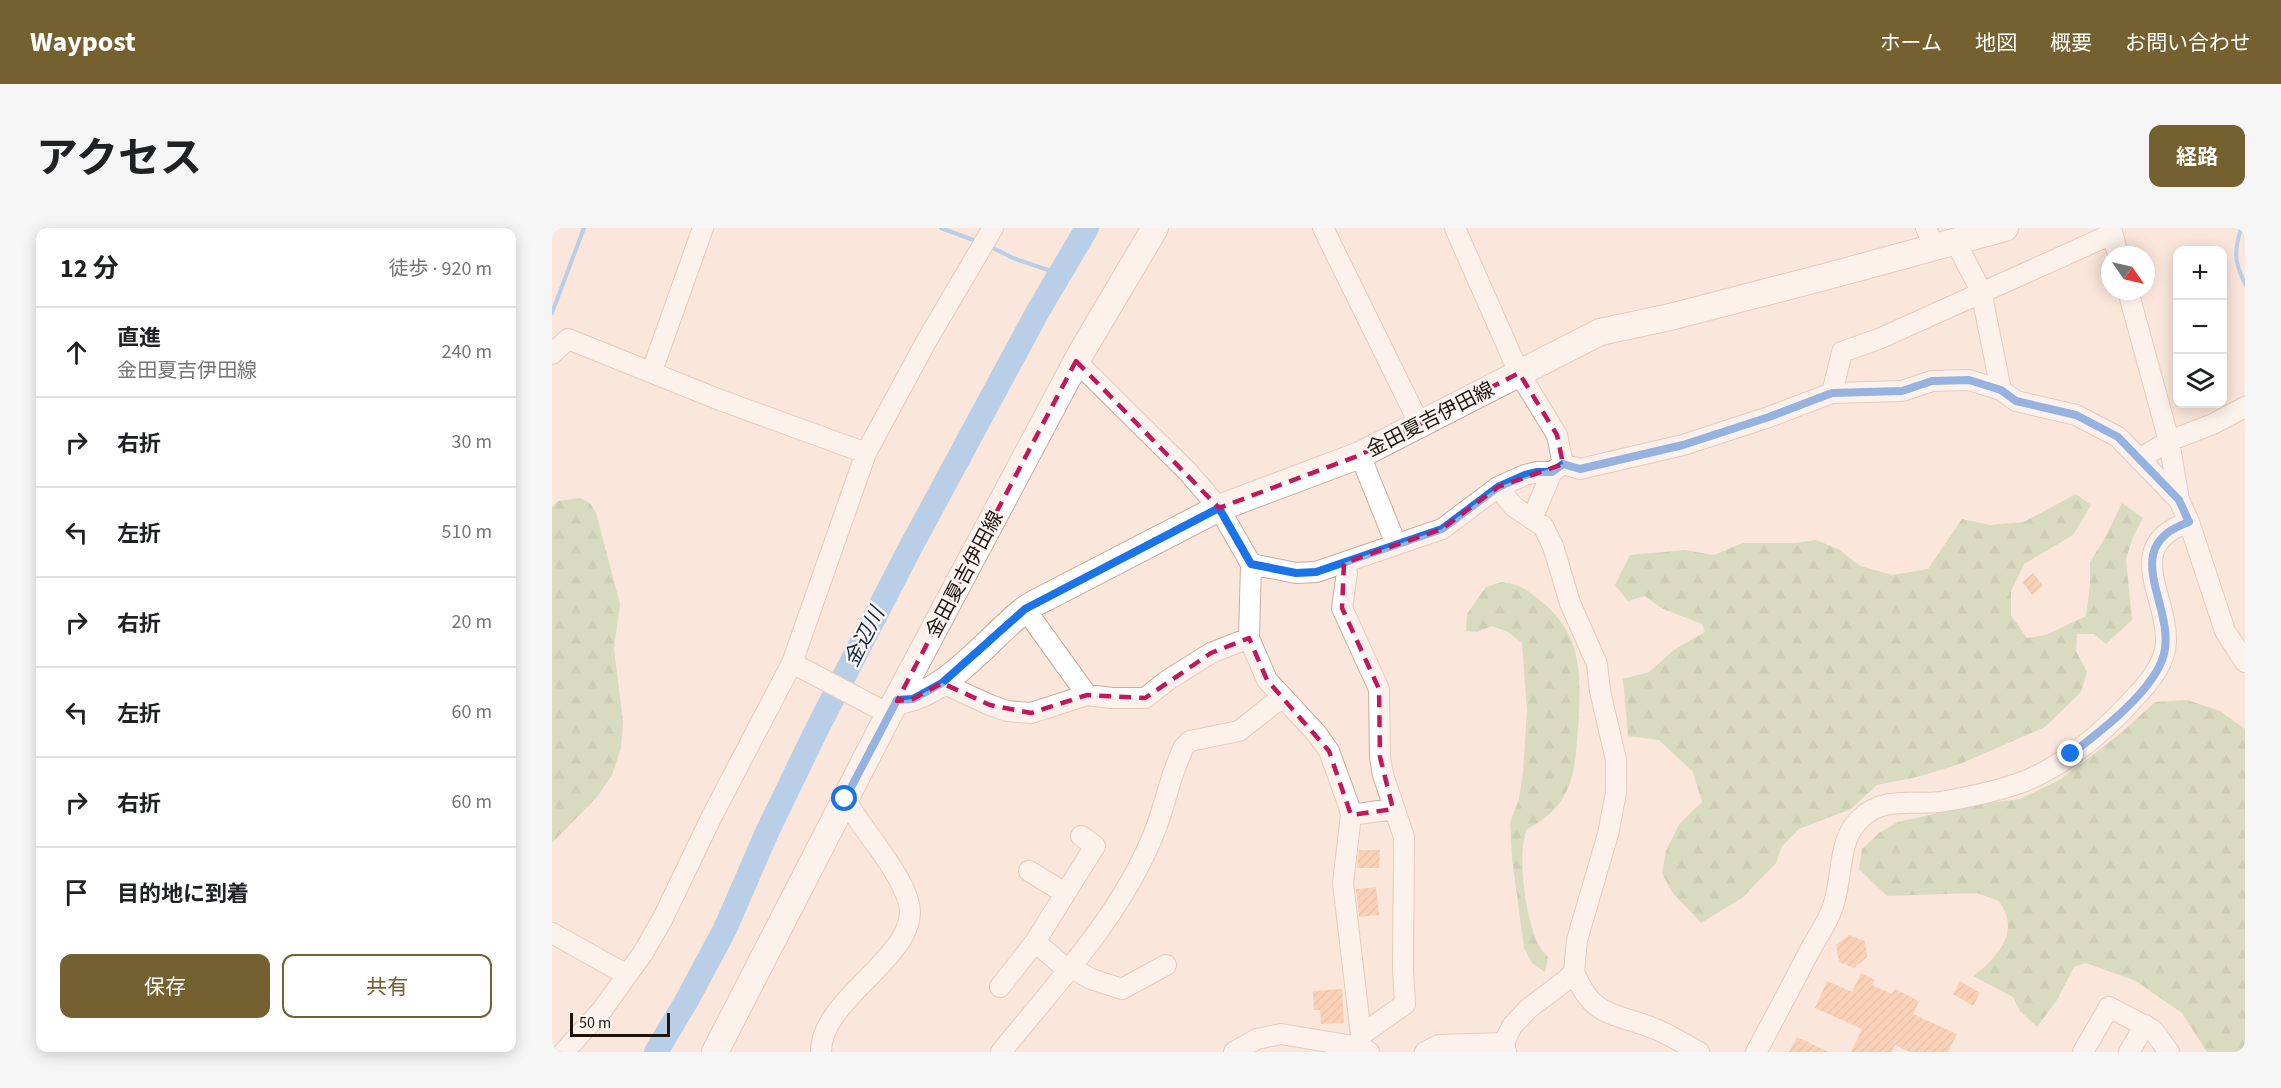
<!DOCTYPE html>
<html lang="ja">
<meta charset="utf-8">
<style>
:root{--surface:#fff;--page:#f6f6f6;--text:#202124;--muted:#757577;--line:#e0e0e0;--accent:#756130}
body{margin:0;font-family:"Source Sans 3","Noto Sans JP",sans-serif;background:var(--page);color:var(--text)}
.controls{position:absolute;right:18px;top:18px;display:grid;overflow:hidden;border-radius:12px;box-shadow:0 3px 15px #0003}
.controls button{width:54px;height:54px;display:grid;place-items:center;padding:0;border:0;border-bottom:2px solid var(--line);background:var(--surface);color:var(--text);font:30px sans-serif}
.compass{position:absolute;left:1549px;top:18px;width:54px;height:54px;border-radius:50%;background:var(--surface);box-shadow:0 3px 15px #0003;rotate:124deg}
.scale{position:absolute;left:18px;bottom:15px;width:100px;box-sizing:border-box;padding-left:6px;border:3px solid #1f130d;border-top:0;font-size:16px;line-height:21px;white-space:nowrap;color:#1f130d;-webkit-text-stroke:4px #fdf6f2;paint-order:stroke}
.stop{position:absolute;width:18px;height:18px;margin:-14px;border:4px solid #1a73e8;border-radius:50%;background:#fff}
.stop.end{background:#1a73e8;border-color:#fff;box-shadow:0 2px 6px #0008}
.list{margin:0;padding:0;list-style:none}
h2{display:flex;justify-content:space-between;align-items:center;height:78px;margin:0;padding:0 24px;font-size:26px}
h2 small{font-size:20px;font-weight:400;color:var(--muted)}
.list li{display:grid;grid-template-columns:39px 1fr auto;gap:18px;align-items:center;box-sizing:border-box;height:90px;padding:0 24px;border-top:2px solid var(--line)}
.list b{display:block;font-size:22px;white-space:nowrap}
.list p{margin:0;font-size:20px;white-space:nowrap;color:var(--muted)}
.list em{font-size:20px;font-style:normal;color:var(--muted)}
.actions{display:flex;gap:12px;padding:18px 24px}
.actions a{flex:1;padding:14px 0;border:2px solid var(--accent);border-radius:12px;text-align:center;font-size:21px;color:var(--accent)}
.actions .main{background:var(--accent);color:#fff}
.icon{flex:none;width:33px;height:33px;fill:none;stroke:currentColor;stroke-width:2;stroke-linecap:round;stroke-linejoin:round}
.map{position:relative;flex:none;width:1693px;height:824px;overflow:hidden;border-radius:12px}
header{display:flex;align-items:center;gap:36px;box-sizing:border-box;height:84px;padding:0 30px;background:var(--accent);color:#fff}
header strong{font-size:28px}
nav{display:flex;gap:33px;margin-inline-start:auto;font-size:21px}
.intro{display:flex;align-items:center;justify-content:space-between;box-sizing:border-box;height:144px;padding:0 36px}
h1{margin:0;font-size:42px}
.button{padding:15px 27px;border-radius:12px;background:var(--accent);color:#fff;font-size:21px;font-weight:700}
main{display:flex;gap:36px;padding:0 36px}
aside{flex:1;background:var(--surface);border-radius:12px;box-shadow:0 3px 15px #0003}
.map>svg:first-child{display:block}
.forest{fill:url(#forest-firs)}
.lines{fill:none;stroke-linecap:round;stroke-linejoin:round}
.stream{stroke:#69b4f5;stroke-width:4}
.river{stroke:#69b4f5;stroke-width:24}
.building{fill:url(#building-hatch)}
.minor-casing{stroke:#ccab99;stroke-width:22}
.major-casing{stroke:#ccab99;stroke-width:28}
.minor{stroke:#fff;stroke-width:20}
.major{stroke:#fff;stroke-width:26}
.route{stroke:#1a73e8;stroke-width:8}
.marked{fill:none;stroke:#c2185b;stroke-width:4.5;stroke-dasharray:12 8;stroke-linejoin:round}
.labels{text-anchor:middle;stroke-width:5;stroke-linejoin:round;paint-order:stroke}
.street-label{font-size:20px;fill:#1f130d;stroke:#fdf6f2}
.water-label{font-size:21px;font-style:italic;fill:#0b2c45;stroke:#fdf6f2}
</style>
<header>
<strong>Waypost</strong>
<nav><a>ホーム</a><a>地図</a><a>概要</a><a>お問い合わせ</a></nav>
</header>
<div class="intro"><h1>アクセス</h1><a class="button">経路</a></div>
<main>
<aside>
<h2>12 分<small>徒歩 · 920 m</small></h2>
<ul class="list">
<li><svg class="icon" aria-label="ahead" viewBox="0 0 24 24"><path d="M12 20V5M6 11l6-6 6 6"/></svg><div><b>直進</b><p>金田夏吉伊田線</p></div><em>240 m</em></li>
<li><svg class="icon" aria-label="right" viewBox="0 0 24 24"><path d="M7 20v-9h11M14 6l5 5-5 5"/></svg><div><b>右折</b></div><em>30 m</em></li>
<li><svg class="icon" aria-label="left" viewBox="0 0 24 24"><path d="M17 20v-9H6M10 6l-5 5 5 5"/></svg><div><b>左折</b></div><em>510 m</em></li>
<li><svg class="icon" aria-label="right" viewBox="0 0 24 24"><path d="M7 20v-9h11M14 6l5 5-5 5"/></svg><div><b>右折</b></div><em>20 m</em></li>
<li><svg class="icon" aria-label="left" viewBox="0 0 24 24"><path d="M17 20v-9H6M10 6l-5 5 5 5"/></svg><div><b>左折</b></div><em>60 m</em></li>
<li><svg class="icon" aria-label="right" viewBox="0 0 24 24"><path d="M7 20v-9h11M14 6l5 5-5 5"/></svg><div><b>右折</b></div><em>60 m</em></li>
<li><svg class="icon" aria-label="arrive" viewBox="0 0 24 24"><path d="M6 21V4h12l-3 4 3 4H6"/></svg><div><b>目的地に到着</b></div></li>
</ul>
<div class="actions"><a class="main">保存</a><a>共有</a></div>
</aside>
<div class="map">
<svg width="1693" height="824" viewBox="0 0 1693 824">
<defs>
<pattern id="forest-firs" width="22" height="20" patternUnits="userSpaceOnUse" patternTransform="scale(1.5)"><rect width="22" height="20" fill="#adce9e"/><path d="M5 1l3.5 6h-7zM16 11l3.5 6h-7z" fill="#94b087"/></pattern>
<pattern id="building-hatch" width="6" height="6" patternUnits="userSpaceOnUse" patternTransform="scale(1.5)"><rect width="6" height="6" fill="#f7b989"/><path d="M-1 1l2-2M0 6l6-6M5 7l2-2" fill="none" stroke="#d39e75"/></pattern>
</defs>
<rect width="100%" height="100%" fill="#fbe6db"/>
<path class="forest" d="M1524,266L1539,277L1521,307L1472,336L1459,363V387L1475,410L1494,407L1534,388L1538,358V334L1553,310L1570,275L1591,290L1581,309L1574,331L1580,392L1554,416L1542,406H1525L1524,423L1535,444L1529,464L1493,499L1408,536L1365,549L1325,557L1299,581L1247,601L1230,618L1224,635L1190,670L1149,695L1120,664L1110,645L1114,623L1128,595L1150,574L1141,544L1107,512L1076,508L1071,451L1097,444L1123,421L1153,404L1150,396L1109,380L1093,368L1076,373L1063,357L1078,327L1133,322L1162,327L1191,315H1244L1264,312L1286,321L1308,338L1340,347L1376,341L1410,291L1438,297L1472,294Z
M28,270L38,275L44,285L68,376L62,420L71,494L69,520L60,547L45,569L0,615V279L6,273Z
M950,354C967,356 976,362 990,374C1032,408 1029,451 1026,501C1024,523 1024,547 1012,568C1003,584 990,593 975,601C964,627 974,693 987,718C989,722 993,726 996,729L993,744L980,735L972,720L960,630L958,595L967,571L971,544L975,483L970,415L956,404L940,398L925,404L914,403L915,386L934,359Z
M1635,472L1668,483L1693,501V824H1655L1630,785L1584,753L1534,735L1522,739L1505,772L1485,799L1468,783L1461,769L1421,748C1438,736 1461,713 1455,690C1454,684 1450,678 1447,673L1425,665L1335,668L1307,641L1310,621L1327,605L1346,594L1422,577L1468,571L1509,551L1569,505L1603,474Z"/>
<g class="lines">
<path class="stream" d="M389,0L427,14
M1689,0C1682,24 1682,33 1693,56
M437,18L461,30L508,46
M0,85L32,0"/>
<path class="river" d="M104,824L135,772L173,701L216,602L265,501L356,324L486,83L535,0"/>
</g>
<path class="building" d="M1481,345L1491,358L1480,367L1470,354Z
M807,622H828L827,640H805Z
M824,659L827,687L807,689L804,661Z
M1297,707L1313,713L1315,729L1302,740L1287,734L1284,717Z
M1309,745L1323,752L1320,757L1340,766L1343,761L1367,773L1361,786L1405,806L1396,824H1358L1343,817L1340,824H1299L1310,801L1263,780L1275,753L1300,764Z
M1408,753L1428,765L1421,778L1401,766Z
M790,761L792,795L769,796L768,782H762L761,763Z
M1245,809L1277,824H1237Z"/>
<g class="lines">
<defs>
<path id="minor" d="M771,0L868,197
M903,0L967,145L1005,207L1011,236
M1374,0L1382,18
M1559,0L1566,27
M1403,13L1429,63L1449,162
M1576,63L1617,213L1627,272L1637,294L1673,403L1693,434
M0,126L16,111L168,172L314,225
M524,133L636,244L667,280L699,336L697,410L715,452L765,506L777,523L797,578L799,587L791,655L809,807L808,819
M100,143L151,0
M1280,165L1290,124L1329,110L1560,6
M808,227L844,316
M1587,231L1617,213L1661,196L1693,179
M946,259L961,278L980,291
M792,335L795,345L790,380L827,461L828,529L831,547L852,609L851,743L853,776L809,807
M699,336L744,345L764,344L890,301L946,259L973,247L985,244H1000L1011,236L1028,241L1131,217L1217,189L1280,165L1350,163L1380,153L1417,152L1449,162L1464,173L1524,187L1566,209L1627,272
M473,381L535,467
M240,435L337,486
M390,455L438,477L455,483L479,485L535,467L560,470H593L616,452L659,425L697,410
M799,587L841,581
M477,643L513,665
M0,705L75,747
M483,714L543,618L529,608
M518,739L539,751L570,761L614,737
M1022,744C1041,790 1060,784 1101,800C1117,806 1132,816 1147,824
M448,759L483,714L516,742
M12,824L50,782L91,725L111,690L160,588L240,435L314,225L375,112L441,0
M269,824C268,769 374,724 356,672C345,638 311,603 293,571
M449,824C503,757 567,690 600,610C613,581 617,548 632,519L638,513L687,503L730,469
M682,824L705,811L729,806L808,819L817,824
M873,824L887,817L952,815
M954,824L952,815L960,798L976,781L1013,753L1022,744L1025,712L1056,606L1064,565V532L1048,463L1045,436L1018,375L1001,318L991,298L980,291L1000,244
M1204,824C1222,791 1240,757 1257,724C1267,706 1280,688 1284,667C1290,642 1288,609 1308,591C1333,566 1364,579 1394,573C1416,569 1453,561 1473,553C1517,535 1556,500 1587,465C1600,451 1613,434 1614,414C1616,368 1569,317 1637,294
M1531,824L1557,779L1601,802L1617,824
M1577,824L1593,797"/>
<path id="major" d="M345,473C393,468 435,412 471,383C478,377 487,373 495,369L667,280L808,227L1048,104L1118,89L1280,47L1453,0
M163,824L337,486L529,125L603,0"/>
</defs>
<use href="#minor" class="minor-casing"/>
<use href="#major" class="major-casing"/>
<use href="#minor" class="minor"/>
<use href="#major" class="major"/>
</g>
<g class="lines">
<path class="route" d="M293,571L345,472L361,471L390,455L473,381L667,280L699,336L744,345L764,344L890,301L946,259L973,247L985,244H1000L1011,236L1028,241L1131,217L1217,189L1280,165L1350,163L1380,153L1417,152L1449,162L1464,173L1524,187L1566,209L1627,272L1637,294C1564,319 1624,377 1612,426C1603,462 1548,504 1519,526"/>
</g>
<path d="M0 0H1693V824H0ZM524,133L667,280L808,227L967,145L1005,207L1011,236L946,259L890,301L792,335L790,380L827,461L828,529L841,581L799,587L777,523L715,452L697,410L659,425L593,470L535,467L479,485L438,477L390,455L361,471L345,473Z" fill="#fbe6db" fill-opacity=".55" fill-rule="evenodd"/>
<path class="marked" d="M524,133L667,280L808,227L967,145L1005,207L1011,236L946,259L890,301L792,335L790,380L827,461L828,529L841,581L799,587L777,523L715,452L697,410L659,425L593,470L535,467L479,485L438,477L390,455L361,471L345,473Z"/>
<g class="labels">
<g class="street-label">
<text transform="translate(878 191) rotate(-27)" y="7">金田夏吉伊田線</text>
<text transform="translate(412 346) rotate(-62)" y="7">金田夏吉伊田線</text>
</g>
<g class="water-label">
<text transform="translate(312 409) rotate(-63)" y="7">金辺川</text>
</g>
</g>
</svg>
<div class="controls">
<button>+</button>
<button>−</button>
<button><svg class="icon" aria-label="layers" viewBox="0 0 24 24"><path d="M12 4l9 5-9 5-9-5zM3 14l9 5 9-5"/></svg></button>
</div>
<svg class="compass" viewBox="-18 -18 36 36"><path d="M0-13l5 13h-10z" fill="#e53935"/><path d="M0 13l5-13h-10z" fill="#757577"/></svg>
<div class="scale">50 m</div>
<div class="stop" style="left:293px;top:571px"></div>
<div class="stop end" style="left:1519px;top:526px"></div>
</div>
</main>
